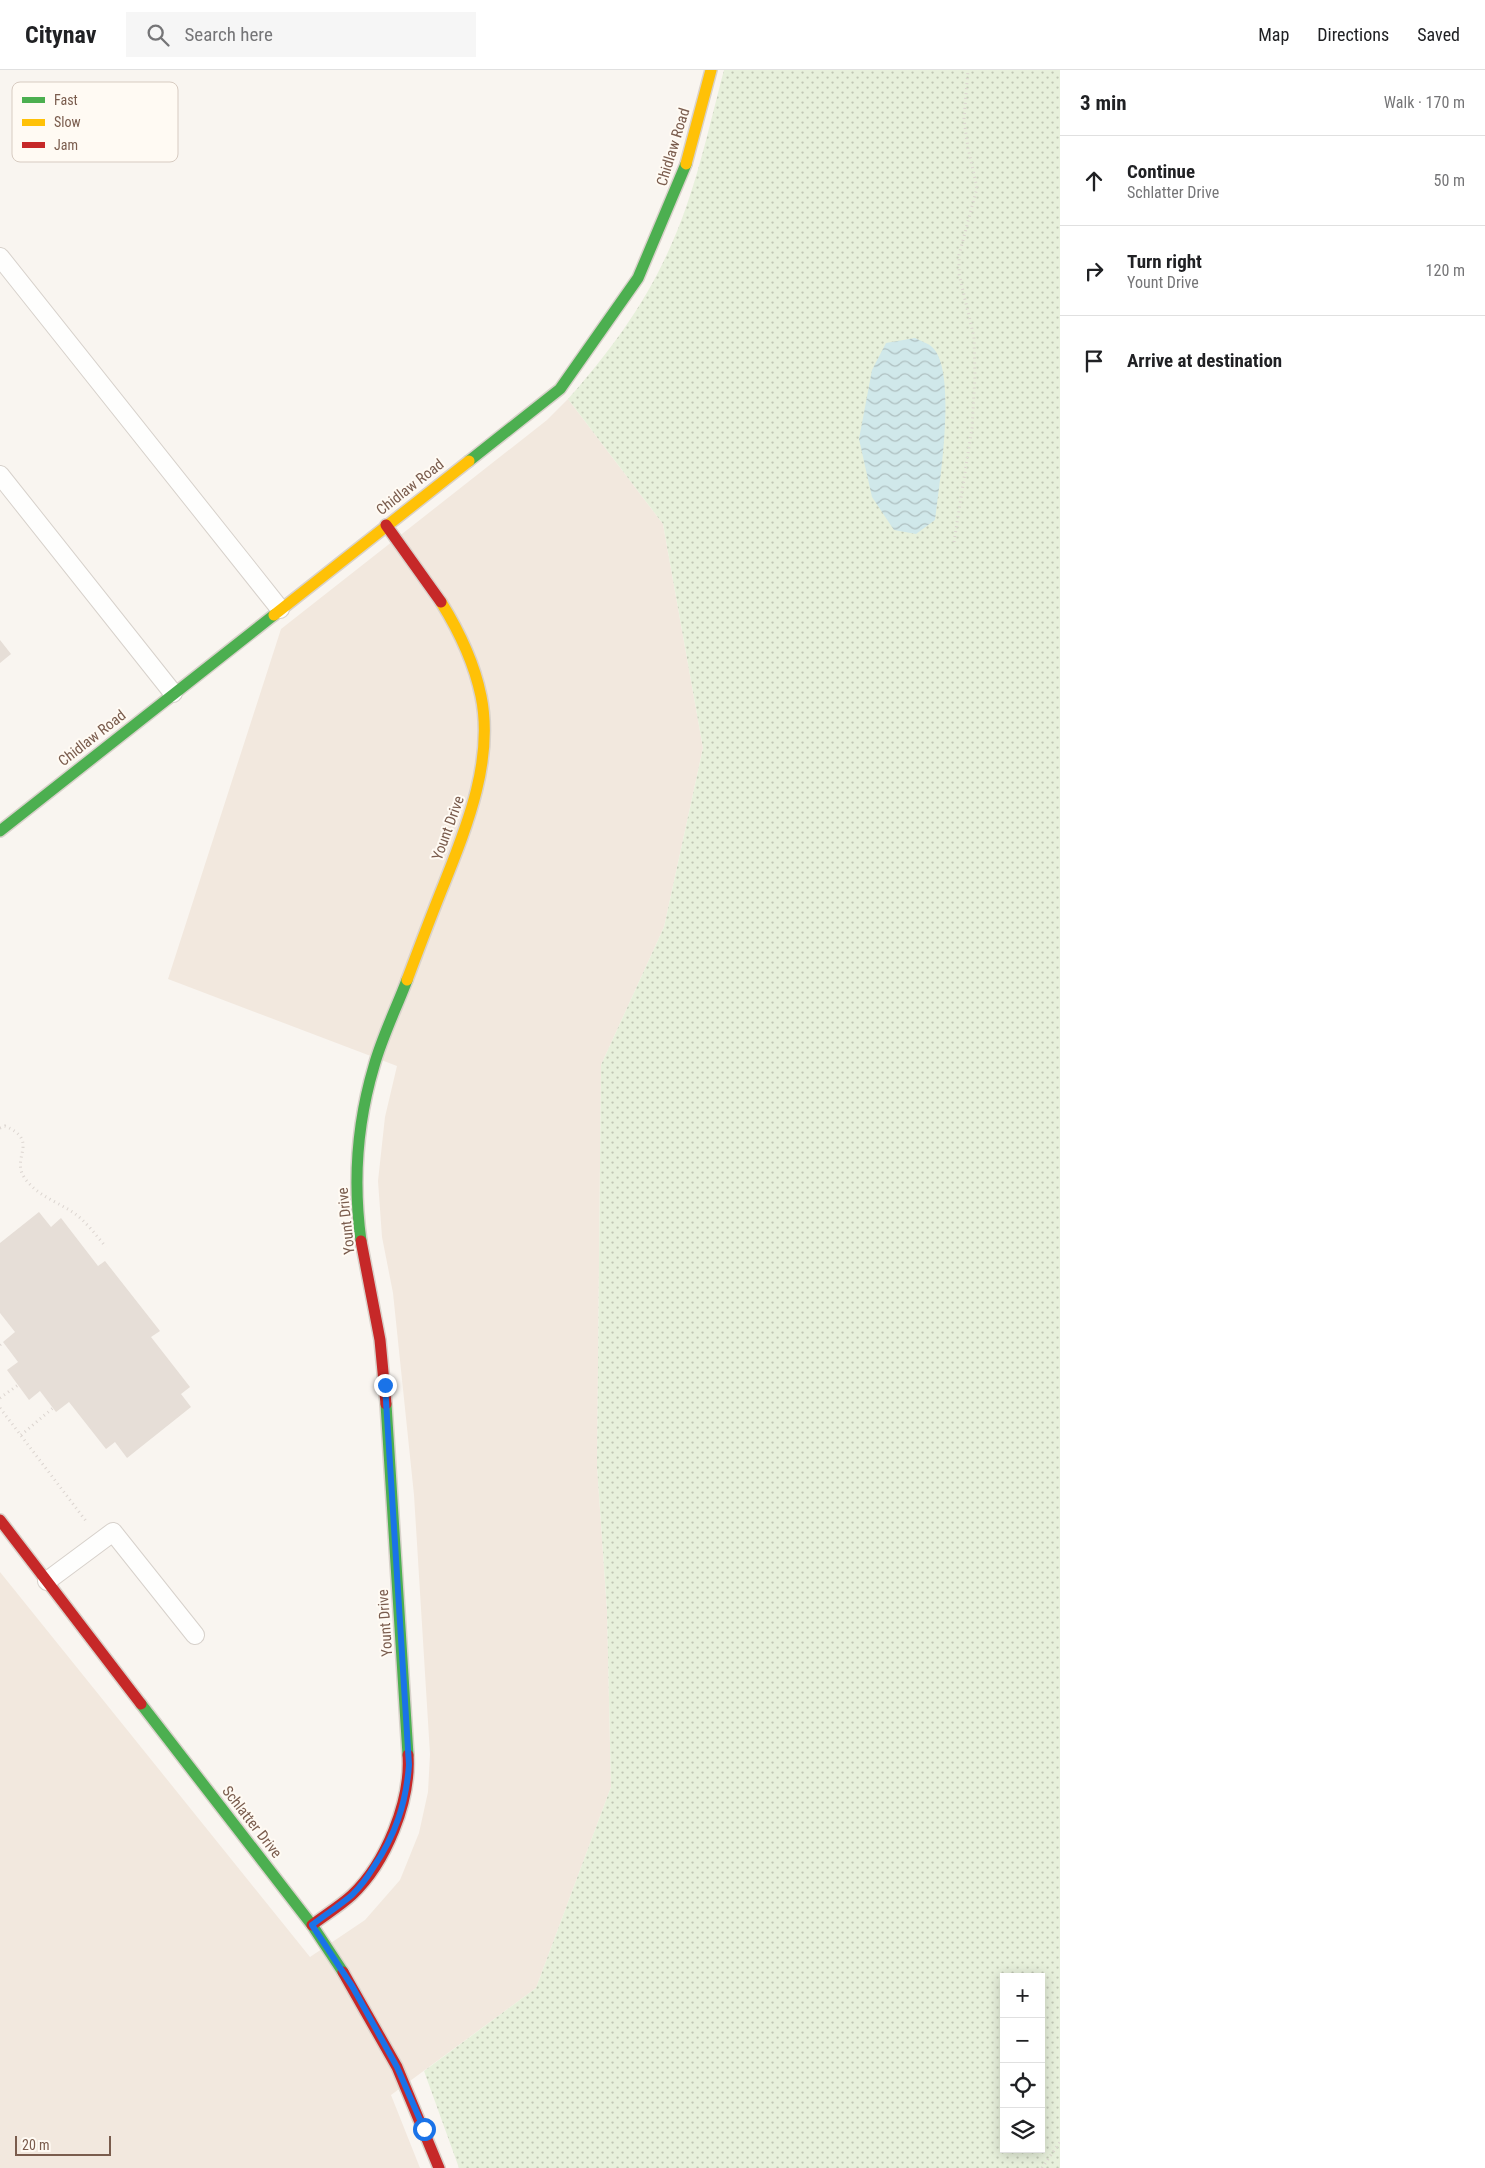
<!DOCTYPE html>
<meta charset="utf-8">
<style>
:root{--surface:#fff;--page:#f6f6f6;--text:#202124;--muted:#757577;--line:#e0e0e0}
body{margin:0;font-family:"Roboto Condensed",sans-serif;background:var(--page);color:var(--text)}
.controls{position:absolute;right:15px;bottom:15px;display:grid;overflow:hidden;border-radius:0px;box-shadow:0 2px 12px #0003}
.controls button{width:45px;height:45px;display:grid;place-items:center;padding:0;border:0;border-bottom:1px solid var(--line);background:var(--surface);color:var(--text);font:25px sans-serif}
.scale{position:absolute;left:15px;bottom:12px;width:96px;box-sizing:border-box;padding-left:5px;border:2px solid #7a5c4d;border-top:0;font-size:14px;line-height:18px;white-space:nowrap;color:#7a5c4d;-webkit-text-stroke:4px #fffaf3;paint-order:stroke}
.stop{position:absolute;width:15px;height:15px;margin:-11px;border:4px solid #1a73e8;border-radius:50%;background:#fff}
.stop.end{background:#1a73e8;border-color:#fff;box-shadow:0 1px 5px #0008}
.list{margin:0;padding:0;list-style:none}
h2{display:flex;justify-content:space-between;align-items:center;height:65px;margin:0;padding:0 20px;font-size:21px}
h2 small{font-size:16px;font-weight:400;color:var(--muted)}
.list li{display:grid;grid-template-columns:32px 1fr auto;gap:15px;align-items:center;box-sizing:border-box;height:90px;padding:0 20px;border-top:1px solid var(--line)}
.list b{display:block;font-size:19px;white-space:nowrap}
.list p{margin:0;font-size:16px;white-space:nowrap;color:var(--muted)}
.list em{font-size:16px;font-style:normal;color:var(--muted)}
.icon{flex:none;width:28px;height:28px;fill:none;stroke:currentColor;stroke-width:2;stroke-linecap:round;stroke-linejoin:round}
.map{position:relative;flex:none;width:1060px;height:2098px;overflow:hidden}
header{display:flex;align-items:center;gap:30px;box-sizing:border-box;height:70px;padding:0 25px;background:var(--surface);border-bottom:1px solid var(--line)}
header strong{font-size:24px}
nav{display:flex;gap:28px;margin-inline-start:auto;font-size:18px}
.search{width:350px;height:45px;background:var(--page);display:flex;align-items:center;gap:12px;box-sizing:border-box;padding:0 18px;border-radius:0px;color:var(--muted);font-size:19px}
main{display:flex}
aside{flex:1;background:var(--surface)}
.map>svg:first-child{display:block}
.residential{fill:#f2e8de}
.grass{fill:url(#grass-dots);fill-rule:evenodd}
.water{fill:url(#water-waves)}
.building{fill:#e6ded7}
.lines{fill:none;stroke-linecap:round;stroke-linejoin:round}
.lane-casing{stroke:#d7d1cb;stroke-width:20}
.fast-casing{stroke:#d9d2cb;stroke-width:14}
.slow-casing{stroke:#d9d2cb;stroke-width:14}
.jam-casing{stroke:#d9d2cb;stroke-width:14}
.path{stroke:#dcd5d0;stroke-width:3;stroke-dasharray:1 4;stroke-linecap:butt}
.lane{stroke:#fefefd;stroke-width:18}
.fast{stroke:#4caf50;stroke-width:11}
.slow{stroke:#ffc107;stroke-width:11}
.jam{stroke:#c62828;stroke-width:11}
.route{stroke:#1a73e8;stroke-width:6}
.labels{text-anchor:middle;stroke-width:4;stroke-linejoin:round;paint-order:stroke}
.street-label{font-size:15px;fill:#7a5c4d;stroke:#fffaf3}
.key{fill:#fffaf3;stroke:#d7cbc1;stroke-width:1}
.key-label{font-size:14px;fill:#7a5c4d}
</style>
<header>
<strong>Citynav</strong>
<div class="search"><svg class="icon" aria-label="search" viewBox="0 0 24 24"><circle cx="10" cy="10" r="6"/><path d="M15 15l6 6"/></svg>Search here</div>
<nav><a>Map</a><a>Directions</a><a>Saved</a></nav>
</header>
<main>
<div class="map">
<svg width="1060" height="2098" viewBox="0 0 1060 2098">
<defs>
<pattern id="grass-dots" width="8" height="8" patternUnits="userSpaceOnUse" patternTransform="scale(1.25)"><rect width="8" height="8" fill="#e7f0db"/><path d="M2 2h.1M6 6h.1" fill="none" stroke="#c0c6b4" stroke-width="1.8" stroke-linecap="round"/></pattern>
<pattern id="water-waves" width="16" height="10" patternUnits="userSpaceOnUse" patternTransform="scale(1.25)"><rect width="16" height="10" fill="#d0e8ea"/><path d="M0 5q4-4 8 0t8 0" fill="none" stroke="#aebfc0"/></pattern>
</defs>
<rect width="100%" height="100%" fill="#f9f5f0"/>
<path class="residential" d="M568,329L663,454L703,678L664,857L601,995L597,1396L607,1541L611,1717L536,1918L391,2025L420,2098H0V1502L310,1887L365,1850L400,1810L419,1763L428,1722L430,1684L414,1425L393,1223L382,1167L378,1111L385,1047L397,996L168,909L281,559L547,350Z"/>
<path class="grass" d="M724,0H1060V2098H459L424,2001L536,1918L611,1717L607,1541L597,1396L601,995L664,857L703,678L663,454L568,329C608,284 643,237 668,182C695,125 708,60 724,0ZM1004,1907H1041V2079H1004Z"/>
<path class="water" d="M915,268C920,271 928,273 932,277C958,300 939,416 935,450L916,464L894,460L872,427L859,369L872,300L886,273Z"/>
<path class="building" d="M0,570L11,584L0,593Z
M39,1142L51,1157L61,1148L98,1196L105,1191L160,1261L151,1267L190,1317L181,1324L191,1337L127,1388L115,1372L106,1379L69,1332L56,1342L40,1321L29,1330L7,1300L18,1292L3,1272L15,1262L0,1243V1173Z"/>
<g class="lines">
<defs>
<path id="lane" d="M0,187L280,539
M0,405L173,623
M47,1511L113,1462L195,1565"/>
<path id="fast" d="M469,391L560,319L638,208L686,94
M0,761L274,545
M361,1171C353,1113 357,1053 374,996C382,967 396,939 407,910
M386,1334L408,1685
M141,1634L312,1855L343,1902"/>
<path id="slow" d="M686,94L711,0
M274,545L469,391
M407,910C419,878 431,846 444,814C467,756 494,690 481,626C474,592 459,561 441,532"/>
<path id="jam" d="M386,455L441,532
M361,1171L380,1270L386,1334
M0,1450L141,1634
M312,1855C325,1845 340,1836 352,1825C386,1793 411,1731 408,1685
M343,1902L397,1997L439,2098"/>
</defs>
<use href="#lane" class="lane-casing"/>
<use href="#fast" class="fast-casing"/>
<use href="#slow" class="slow-casing"/>
<use href="#jam" class="jam-casing"/>
<path class="path" d="M954,472L972,358L975,306L974,267L959,204V185L977,118L968,78L964,49L968,0
M0,1058L5,1056C40,1071 11,1087 24,1107C35,1124 55,1131 71,1141C85,1150 95,1164 106,1177
M0,1275L3,1272
M0,1328L18,1315
M0,1338L86,1451
M21,1365L53,1338
M1042,2098L1060,2072"/>
<use href="#lane" class="lane"/>
<use href="#fast" class="fast"/>
<use href="#slow" class="slow"/>
<use href="#jam" class="jam"/>
</g>
<g class="lines">
<path class="route" d="M385,1315L409,1695C406,1734 395,1766 373,1798C367,1808 360,1817 352,1825C339,1836 325,1845 312,1855L352,1916L397,1997L424,2059"/>
</g>
<g class="labels">
<g class="street-label">
<text transform="translate(673 77) rotate(-73)" y="5">Chidlaw Road</text>
<text transform="translate(410 417) rotate(-38)" y="5">Chidlaw Road</text>
<text transform="translate(92 668) rotate(-38)" y="5">Chidlaw Road</text>
<text transform="translate(448 758) rotate(-70)" y="5">Yount Drive</text>
<text transform="translate(346 1151) rotate(-96)" y="5">Yount Drive</text>
<text transform="translate(385 1553) rotate(-94)" y="5">Yount Drive</text>
<text transform="translate(252 1752) rotate(52)" y="5">Schlatter Drive</text>
</g>
</g>
<rect x="12" y="12" width="166" height="80" rx="8" class="key"/>
<rect x="22" y="27" width="23" height="6" fill="#4caf50"/>
<rect x="22" y="49" width="23" height="7" fill="#ffc107"/>
<rect x="22" y="72" width="23" height="6" fill="#c62828"/>
<g class="key-label">
<text x="54" y="35">Fast</text>
<text x="54" y="57">Slow</text>
<text x="54" y="80">Jam</text>
</g>
</svg>
<div class="controls">
<button>+</button>
<button>−</button>
<button><svg class="icon" aria-label="locate" viewBox="0 0 24 24"><circle cx="12" cy="12" r="6"/><path d="M12 2v4M12 18v4M2 12h4M18 12h4"/></svg></button>
<button><svg class="icon" aria-label="layers" viewBox="0 0 24 24"><path d="M12 4l9 5-9 5-9-5zM3 14l9 5 9-5"/></svg></button>
</div>
<div class="scale">20 m</div>
<div class="stop" style="left:424px;top:2059px"></div>
<div class="stop end" style="left:385px;top:1315px"></div>
</div>
<aside>
<h2>3 min<small>Walk · 170 m</small></h2>
<ul class="list">
<li><svg class="icon" aria-label="ahead" viewBox="0 0 24 24"><path d="M12 20V5M6 11l6-6 6 6"/></svg><div><b>Continue</b><p>Schlatter Drive</p></div><em>50 m</em></li>
<li><svg class="icon" aria-label="right" viewBox="0 0 24 24"><path d="M7 20v-9h11M14 6l5 5-5 5"/></svg><div><b>Turn right</b><p>Yount Drive</p></div><em>120 m</em></li>
<li><svg class="icon" aria-label="arrive" viewBox="0 0 24 24"><path d="M6 21V4h12l-3 4 3 4H6"/></svg><div><b>Arrive at destination</b></div></li>
</ul>
</aside>
</main>
